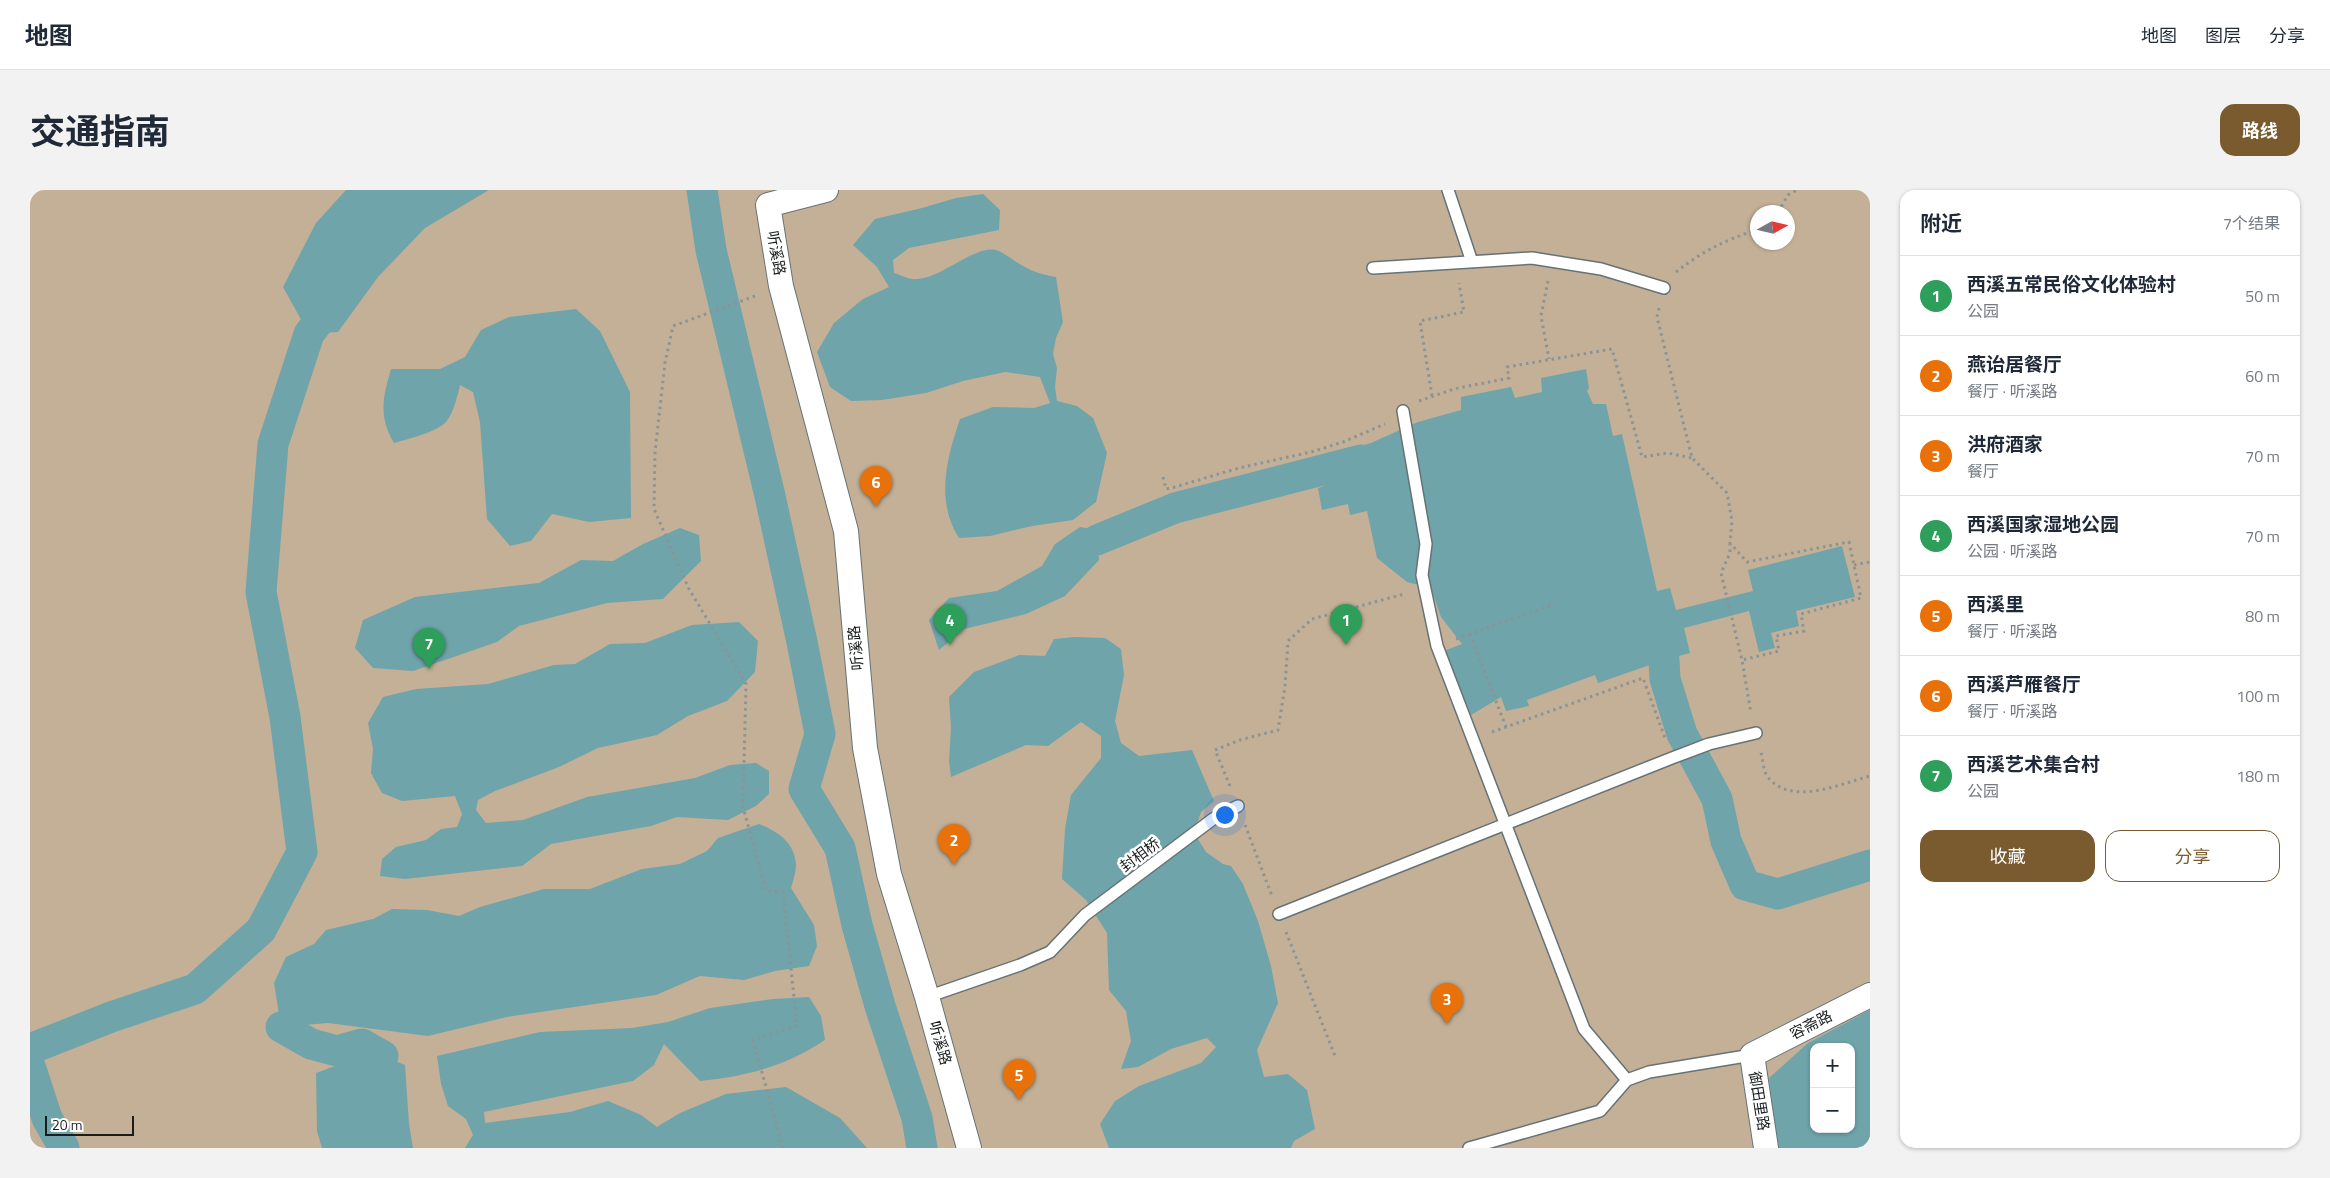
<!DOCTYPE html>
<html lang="zh">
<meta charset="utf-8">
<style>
:root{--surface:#fff;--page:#f2f2f3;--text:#1f2937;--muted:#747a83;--line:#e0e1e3;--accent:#795b2f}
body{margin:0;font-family:"Titillium Web","Noto Sans SC",sans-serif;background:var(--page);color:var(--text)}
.controls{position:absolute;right:15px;bottom:15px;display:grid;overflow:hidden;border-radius:10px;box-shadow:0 1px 4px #0004}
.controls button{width:45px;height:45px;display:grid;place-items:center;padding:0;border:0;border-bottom:1px solid var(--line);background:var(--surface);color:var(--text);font:25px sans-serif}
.compass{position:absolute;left:1720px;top:15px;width:45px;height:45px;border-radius:50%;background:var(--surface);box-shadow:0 1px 4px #0004;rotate:82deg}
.scale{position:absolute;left:15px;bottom:12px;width:89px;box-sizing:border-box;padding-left:5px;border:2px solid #181d1d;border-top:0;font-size:14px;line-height:18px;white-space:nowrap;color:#181d1d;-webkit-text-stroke:4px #fff;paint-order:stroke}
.you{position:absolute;left:1194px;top:624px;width:18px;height:18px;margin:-12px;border:4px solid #fff;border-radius:50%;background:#1a73e8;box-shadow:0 0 0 8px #1a73e833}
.badge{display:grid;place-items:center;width:32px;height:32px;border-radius:50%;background:var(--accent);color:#fff;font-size:16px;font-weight:700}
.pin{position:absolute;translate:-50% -41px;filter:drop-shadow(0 1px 2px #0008)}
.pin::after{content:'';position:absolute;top:26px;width:18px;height:15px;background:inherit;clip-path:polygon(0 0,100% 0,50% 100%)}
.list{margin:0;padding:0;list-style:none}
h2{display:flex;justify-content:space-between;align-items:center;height:65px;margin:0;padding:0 20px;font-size:21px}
h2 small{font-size:16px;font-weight:400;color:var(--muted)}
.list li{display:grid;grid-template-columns:32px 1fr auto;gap:15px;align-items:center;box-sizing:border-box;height:80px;padding:0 20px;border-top:1px solid var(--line)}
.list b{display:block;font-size:19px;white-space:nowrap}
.list p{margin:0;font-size:16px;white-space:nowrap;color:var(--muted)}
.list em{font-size:16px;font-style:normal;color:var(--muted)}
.actions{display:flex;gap:10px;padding:15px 20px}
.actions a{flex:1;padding:11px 0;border:1px solid var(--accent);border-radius:15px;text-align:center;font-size:18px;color:var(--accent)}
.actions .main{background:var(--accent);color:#fff}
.map{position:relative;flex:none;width:1840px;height:958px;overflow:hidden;border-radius:15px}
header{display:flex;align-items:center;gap:30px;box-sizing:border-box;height:70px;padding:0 25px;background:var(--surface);border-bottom:1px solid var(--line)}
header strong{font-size:24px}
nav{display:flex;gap:28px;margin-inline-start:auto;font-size:18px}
.intro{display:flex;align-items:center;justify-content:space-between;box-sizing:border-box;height:120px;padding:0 30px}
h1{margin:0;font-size:35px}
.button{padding:12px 22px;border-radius:15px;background:var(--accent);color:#fff;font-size:18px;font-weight:700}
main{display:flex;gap:30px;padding:0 30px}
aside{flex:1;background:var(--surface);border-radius:15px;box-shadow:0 1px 4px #0004}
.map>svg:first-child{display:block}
.green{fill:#c3b097;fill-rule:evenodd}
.water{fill:#6fa4ab;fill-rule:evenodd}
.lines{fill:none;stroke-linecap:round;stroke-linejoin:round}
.canal{stroke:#6fa4ab;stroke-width:31}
.service-casing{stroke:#677274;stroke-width:14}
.minor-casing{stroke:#677274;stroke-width:26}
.path{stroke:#8b9495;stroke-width:3;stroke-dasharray:2.5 4;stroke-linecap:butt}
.service{stroke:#fff;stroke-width:11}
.minor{stroke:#fff;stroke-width:24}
.labels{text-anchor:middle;stroke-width:5;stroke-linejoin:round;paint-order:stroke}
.street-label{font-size:15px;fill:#181d1d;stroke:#fff}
</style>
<header>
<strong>地图</strong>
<nav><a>地图</a><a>图层</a><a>分享</a></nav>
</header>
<div class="intro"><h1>交通指南</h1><a class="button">路线</a></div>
<main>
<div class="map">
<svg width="1840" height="958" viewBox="0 0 1840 958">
<rect width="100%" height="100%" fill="#d7e3e5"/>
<path class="green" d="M0,0H1840V958H0ZM1728,22H1758V52H1728ZM1784,857H1821V939H1784Z"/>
<path class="water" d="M316,0H459L395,38L348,87L308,142L279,144L253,97L286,33Z
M953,4L970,20L969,40L879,58L863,70L864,83C871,85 880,90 887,89C912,88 945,55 966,60C975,63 985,72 993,76C1003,82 1014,85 1026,87L1033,132L1026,148L1023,164L1027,178L1025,197L1027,211L1047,216L1063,228L1077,263L1066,312L1043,330L1002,336L960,346L929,348C905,311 917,267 930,229L963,217L1004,218L1020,213L1010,187L975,182L933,191L896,203L852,210L821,211L800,197L787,162L804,133L833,109L859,97L847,77L823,55L845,29L892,18L926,8Z
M546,119L570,141L600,202L601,328L559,332L522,324L501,351L480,356L457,329L450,232L443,202L430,195C427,207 424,222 416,232C407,242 378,249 364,253C348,226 353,207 361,179H410L435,167L451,140L479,127Z
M1556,179L1559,198L1557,201L1563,214H1576L1583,246L1592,244L1627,401L1640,398L1646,420L1723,401L1718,380L1812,356L1825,407L1766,421L1769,436L1741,443L1745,458L1729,462L1719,421L1654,438L1660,463L1634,470L1568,493L1565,485L1497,510L1499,516L1476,521L1471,507L1441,525L1414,461L1432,454L1411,427L1401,398L1377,392L1347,368L1337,321L1320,325L1318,314L1292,320L1288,298L1294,296L1287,269L1341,253L1388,232L1431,220V207L1481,197L1485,208L1512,202L1511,188Z
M1050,337L1066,340L1069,370L1035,406L996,424L934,439L909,460L899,430L919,408L967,401L1012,376L1025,354Z
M650,338L669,345L671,371L633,409L577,413L489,436L467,452L383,481L343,478L325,458L333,430L385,407L509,393L551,370L583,371L613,354Z
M709,432L728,451L725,482L697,511L658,526L627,545L568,558L529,577L465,601L448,610L446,620L456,633L493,630L557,607L665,588L700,575L726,573L739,581V604L726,616L698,630L647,627L621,636L521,654L492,676L375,689L350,686L352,669L366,657L396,650L411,639L427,637L432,624L425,606L372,611L352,603L341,583L343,559L338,533L353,507L386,499L458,494L524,475L545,474L580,454L615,453L662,435Z
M1045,447L1075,448L1091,459L1094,485L1085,531L1091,553L1109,566L1162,560L1184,611L1171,622L1164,643L1176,662L1193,674L1201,676L1213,694L1228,731L1241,776L1248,813L1227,860L1234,887L1258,884L1277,900L1285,939L1264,951L1261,958H1079L1070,934L1085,911L1109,896L1171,873L1186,857L1177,848L1141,859L1108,877L1091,879L1101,851L1096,821L1079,800L1077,743L1056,710L1032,689L1035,639L1041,605L1071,568V546L1051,532L1018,556L996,555L921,587L919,571L921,538L919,507L944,482L989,465L1015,466L1024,449Z
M729,634C747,641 765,652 766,675C766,682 763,691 761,698L784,735L787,756L779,776L745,781L714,790L670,786L626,805L477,827L398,846L298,833L251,837L244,793L256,767L284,754L296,740L343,729L362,719L397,720L429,726L450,717L514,699H560L612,679L650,674L677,661L688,648Z
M779,807L791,826L795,850C754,877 717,886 670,891L634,854L624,875L603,891L454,922L455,933L540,922L578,911L611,925L627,937L650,923L696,904L756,897L810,928L837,958H435L443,945L436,929L418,916L411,894L407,866L510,842L602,838L638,832L680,818L743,809Z
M1840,820V958H1747L1739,888L1778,853ZM1784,857H1821V939H1784Z
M353,866L375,875L379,934L383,958H292L287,941L286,883L313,873Z"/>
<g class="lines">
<path class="canal" d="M672,0L681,60L740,306L772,452L790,544L774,599L810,658L827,735L850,816L887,928L892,958
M1067,350L1145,318L1331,270
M1624,429L1634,470L1635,489L1652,544L1687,609L1696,651L1715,695L1748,704L1840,675
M251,837L281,854L307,861L332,854L353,866
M0,859L81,827L165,799L231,740L272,662L255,527L231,402L243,254L279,144L304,111
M0,876L17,928L34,958"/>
<defs>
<path id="service" d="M1418,0L1442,72
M1343,78L1502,68L1571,79L1634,98
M1373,221L1396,354L1392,385L1407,456L1554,839L1597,890L1619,882L1722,865
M1249,724L1642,568L1679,554L1726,543
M897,807L990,775L1020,762L1055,725L1183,629L1208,616
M1439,958L1570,921L1597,890"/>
<path id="minor" d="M796,0L738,15L751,96L816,341L835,558L859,684L897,807L939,958
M1736,958L1722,865L1840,805"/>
</defs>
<use href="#service" class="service-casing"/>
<use href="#minor" class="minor-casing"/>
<path class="path" d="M1748,22L1758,5L1767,0
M1646,82C1674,60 1694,51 1728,39
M1518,91L1511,126L1519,169
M725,106L643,136L635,173L625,262L624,319L659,399L716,494L713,617L736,701L753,702L767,836L723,850L753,958
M1629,118L1627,127L1662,268L1697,303L1702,331L1700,353L1717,372L1819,352L1831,408L1771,424L1774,441L1746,446L1749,461L1712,470L1721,523
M1402,206L1390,131L1434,122L1429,93
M1389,211L1424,199L1479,188L1477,177L1582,159L1612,267L1638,263L1662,268
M1133,287L1136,299L1145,297L1209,278L1281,262L1313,252L1355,234
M1700,353V363L1691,383L1712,470
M1824,375L1840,372
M1440,444L1476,537
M1426,449L1525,414
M1462,542L1613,488L1635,548
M1731,563C1733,570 1733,580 1737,586C1760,617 1810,594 1840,586
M1200,596L1185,560L1210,550L1248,540L1255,496L1258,451L1282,429L1374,404
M1215,635L1242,706
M1256,742L1305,866"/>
<use href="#service" class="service"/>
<use href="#minor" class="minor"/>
</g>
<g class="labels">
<g class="street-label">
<text transform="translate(746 63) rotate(80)" y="5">听溪路</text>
<text transform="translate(826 458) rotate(-95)" y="5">听溪路</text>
<text transform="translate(1110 665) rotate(-37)" y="5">封相桥</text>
<text transform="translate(1781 835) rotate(-27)" y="5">容斋路</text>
<text transform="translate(910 853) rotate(74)" y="5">听溪路</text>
<text transform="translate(1729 911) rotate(81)" y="5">御田里路</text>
</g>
</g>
</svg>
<div class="controls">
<button>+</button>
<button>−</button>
</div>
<svg class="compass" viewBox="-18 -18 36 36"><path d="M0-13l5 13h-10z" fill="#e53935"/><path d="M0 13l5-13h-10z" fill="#747a83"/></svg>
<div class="scale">20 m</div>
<div class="you"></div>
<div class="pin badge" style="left:1316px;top:455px;background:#2e9e5b">1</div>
<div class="pin badge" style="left:924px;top:675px;background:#e8710a">2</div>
<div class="pin badge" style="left:1417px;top:834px;background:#e8710a">3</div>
<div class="pin badge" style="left:920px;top:455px;background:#2e9e5b">4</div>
<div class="pin badge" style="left:989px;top:910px;background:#e8710a">5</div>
<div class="pin badge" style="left:846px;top:317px;background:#e8710a">6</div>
<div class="pin badge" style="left:399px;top:479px;background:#2e9e5b">7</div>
</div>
<aside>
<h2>附近<small>7个结果</small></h2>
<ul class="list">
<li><span class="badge" style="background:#2e9e5b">1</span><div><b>西溪五常民俗文化体验村</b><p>公园</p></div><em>50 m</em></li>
<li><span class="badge" style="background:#e8710a">2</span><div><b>燕诒居餐厅</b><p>餐厅 · 听溪路</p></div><em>60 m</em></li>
<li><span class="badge" style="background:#e8710a">3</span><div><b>洪府酒家</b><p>餐厅</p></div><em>70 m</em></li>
<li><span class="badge" style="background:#2e9e5b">4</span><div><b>西溪国家湿地公园</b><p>公园 · 听溪路</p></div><em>70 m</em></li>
<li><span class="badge" style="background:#e8710a">5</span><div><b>西溪里</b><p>餐厅 · 听溪路</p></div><em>80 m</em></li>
<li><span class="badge" style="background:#e8710a">6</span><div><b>西溪芦雁餐厅</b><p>餐厅 · 听溪路</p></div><em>100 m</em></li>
<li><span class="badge" style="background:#2e9e5b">7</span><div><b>西溪艺术集合村</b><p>公园</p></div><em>180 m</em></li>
</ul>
<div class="actions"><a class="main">收藏</a><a>分享</a></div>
</aside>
</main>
